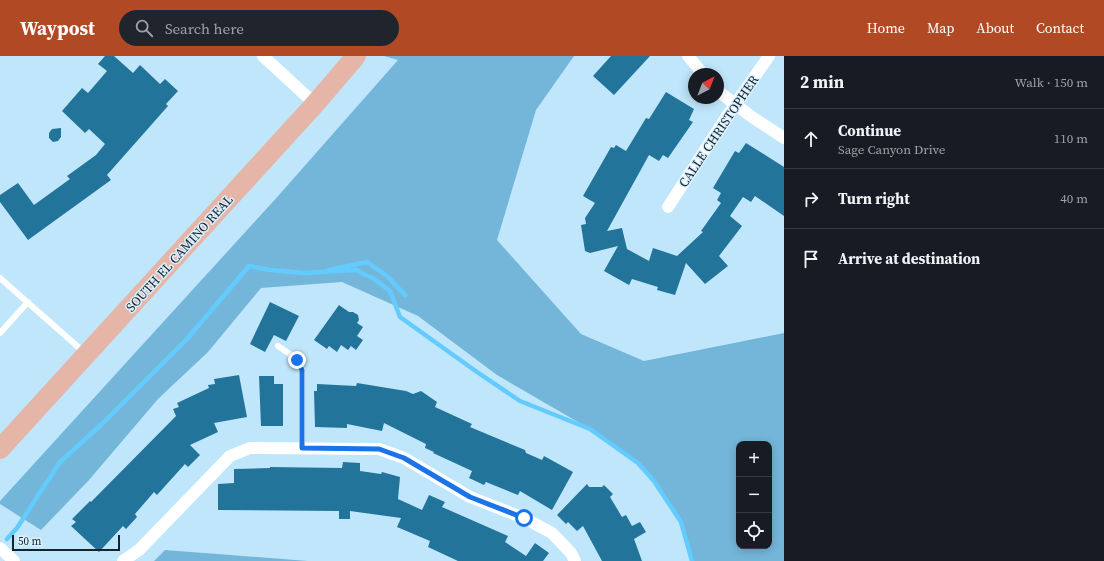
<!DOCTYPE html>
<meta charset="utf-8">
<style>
:root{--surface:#171b24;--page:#20242c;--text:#f1f3f6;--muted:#9ea1a6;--line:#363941;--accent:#b04924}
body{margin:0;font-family:"Source Serif 4",serif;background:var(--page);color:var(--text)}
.controls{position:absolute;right:12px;bottom:12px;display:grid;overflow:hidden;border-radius:8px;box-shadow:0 2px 10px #0003}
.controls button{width:36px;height:36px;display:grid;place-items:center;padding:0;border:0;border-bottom:1px solid var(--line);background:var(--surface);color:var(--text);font:20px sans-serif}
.compass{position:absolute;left:688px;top:12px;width:36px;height:36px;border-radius:50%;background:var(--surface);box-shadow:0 2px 10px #0003;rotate:42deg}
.scale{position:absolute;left:12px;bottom:10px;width:108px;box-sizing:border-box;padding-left:4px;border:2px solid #15242c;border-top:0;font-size:11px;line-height:14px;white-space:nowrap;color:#15242c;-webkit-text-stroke:3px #daf0fe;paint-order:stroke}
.stop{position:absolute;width:12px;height:12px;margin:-9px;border:3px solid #1a73e8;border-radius:50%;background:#fff}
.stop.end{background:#1a73e8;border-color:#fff;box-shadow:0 1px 4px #0008}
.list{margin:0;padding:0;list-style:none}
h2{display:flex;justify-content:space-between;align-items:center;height:52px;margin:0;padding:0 16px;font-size:17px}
h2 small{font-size:13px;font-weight:400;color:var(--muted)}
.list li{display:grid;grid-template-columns:26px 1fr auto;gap:12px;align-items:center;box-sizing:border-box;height:60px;padding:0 16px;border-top:1px solid var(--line)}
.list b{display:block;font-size:15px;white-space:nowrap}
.list p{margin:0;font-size:13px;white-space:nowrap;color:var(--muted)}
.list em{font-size:13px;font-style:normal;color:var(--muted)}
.icon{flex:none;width:22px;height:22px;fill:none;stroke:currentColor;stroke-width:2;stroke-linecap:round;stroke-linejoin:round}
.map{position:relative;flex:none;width:784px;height:505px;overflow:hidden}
header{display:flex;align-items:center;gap:24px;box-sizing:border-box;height:56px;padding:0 20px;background:var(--accent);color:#fff}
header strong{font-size:19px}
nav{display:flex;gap:22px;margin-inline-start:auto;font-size:14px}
.search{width:280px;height:36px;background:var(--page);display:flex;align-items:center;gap:10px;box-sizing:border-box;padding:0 14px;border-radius:22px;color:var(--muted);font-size:15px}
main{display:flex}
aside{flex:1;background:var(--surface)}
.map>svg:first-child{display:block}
.green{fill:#74b6d9;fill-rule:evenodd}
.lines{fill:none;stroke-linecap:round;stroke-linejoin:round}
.stream{stroke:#64cbfe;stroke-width:4.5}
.building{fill:#23749a}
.service{stroke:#fff;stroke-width:6}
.minor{stroke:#fff;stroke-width:12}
.primary{stroke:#e5b6a7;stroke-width:20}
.route{stroke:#1a73e8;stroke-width:5}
.labels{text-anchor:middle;stroke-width:3;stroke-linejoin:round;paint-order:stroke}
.street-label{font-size:13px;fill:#15242c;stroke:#daf0fe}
</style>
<header>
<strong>Waypost</strong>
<div class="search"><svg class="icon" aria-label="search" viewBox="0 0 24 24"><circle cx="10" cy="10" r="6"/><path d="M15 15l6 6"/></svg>Search here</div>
<nav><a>Home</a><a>Map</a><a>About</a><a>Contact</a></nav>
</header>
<main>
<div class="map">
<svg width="784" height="505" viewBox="0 0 784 505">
<rect width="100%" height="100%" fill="#bfe6fb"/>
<path class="green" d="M384,0H574L536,54L497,184L581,278L644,305L784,277V505H692L681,466L654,425L638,407L590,373L497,319L418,260L342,226L261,232L208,296L158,343L89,424L41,474L0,448V445L279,139L398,4ZM739,388H769V490H739Z
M165,494L308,505H154Z"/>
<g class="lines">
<path class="stream" d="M329,214L367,206L387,220L405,239
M7,483L17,472L60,406L103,367L187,283L249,210L270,214L304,217L356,214L374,223L390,235L400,261L477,316L520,345L590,373L638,407L654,425L681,466L692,505"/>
</g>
<path class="building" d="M105,0H114L133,17L140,9L160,28L165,23L178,35L166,48L168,50L107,119L111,124L28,184L0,146V139L18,127L34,149L70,123L67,120L96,99L105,88L89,73L85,77L62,55L82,32L88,37L107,15L98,8Z
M611,0H650L614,39L593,20Z
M666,36L694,53L689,64L693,66L668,102L663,99L659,105L649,99L607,175L622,172L627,193L649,205L653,192L677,200L703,176L701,175L721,147L717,144L721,137L713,132L735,95L739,97L746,87L784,111V160L755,140L751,146L743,141L730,160L742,170L719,200L728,210L705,228L686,207L675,239L657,234L658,231L632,223L629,229L604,215L618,190L590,197L585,195L581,169L586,168L585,162L595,147L583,140L611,91L614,92L616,89L626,95L646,62L649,63Z
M61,72V81L58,85L53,86L49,82V77L52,73Z
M270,246L299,260L286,285L274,279L265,296L250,288Z
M339,249L349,256H353L358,259L359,264L357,267L363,271L357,280L363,284L356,294L351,290L348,294L341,289L337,296L329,290L327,293L314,284Z
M239,319L247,361L214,367L218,376L190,389L200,399L188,411L185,408L157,439L154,436L135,458L137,461L126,473L123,470L99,496L71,470L76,466L72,463L90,445L91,446L176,360L173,353L179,351L177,347L209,332L208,329L215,328L214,323Z
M259,320H274V328H283V370H261Z
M357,327L406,335L413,338L421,335L437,346L435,351L472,368L470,371L525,394L526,397L542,404L544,400L573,416L552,454L520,435L518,439L486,426L484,429L469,422L472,415L433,397L434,396L425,392L426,388L384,367L382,375L347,368V372L315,371L314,335H317V328L356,330Z
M343,406L360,407V415L381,418L382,416L400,421L398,443L422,454L429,439L445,446L442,451L508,480L505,486L526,500L535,487L549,497L543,505H458L428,491L430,485L397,471L401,462L350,455V463H339V455L218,454V428L234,427V413L270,412V411L342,412Z
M587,428L589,431H602L604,429L613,438L610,441L622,461L626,459L632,470L640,466L646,476L634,483L642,505H602L583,470L577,475L568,466L566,468L557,459Z"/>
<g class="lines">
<path class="service" d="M0,222L85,297
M0,277L28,246
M278,290L297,303L302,314V392"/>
<path class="minor" d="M263,0L315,48
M688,0L703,18
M718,35L752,61L784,82
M668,151L725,63L769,0
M0,492L14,505
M123,505L139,494L230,400L250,392L379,393L404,402L470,441L524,462L552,477L571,497L575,505"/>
<path class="primary" d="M0,393L315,48L356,0"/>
</g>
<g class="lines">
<path class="route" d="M297,304L302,314V392L379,393L404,402L470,441L524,462"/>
</g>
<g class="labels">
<g class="street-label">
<text transform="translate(718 75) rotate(-56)" y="5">CALLE CHRISTOPHER</text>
<text transform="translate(179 197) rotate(-48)" y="5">SOUTH EL CAMINO REAL</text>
</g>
</g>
</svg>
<div class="controls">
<button>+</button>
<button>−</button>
<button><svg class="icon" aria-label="locate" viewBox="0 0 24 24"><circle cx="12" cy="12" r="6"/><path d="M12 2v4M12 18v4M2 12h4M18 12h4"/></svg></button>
</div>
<svg class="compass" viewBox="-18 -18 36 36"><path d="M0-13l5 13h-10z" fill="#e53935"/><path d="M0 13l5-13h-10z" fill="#9ea1a6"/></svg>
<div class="scale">50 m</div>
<div class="stop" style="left:524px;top:462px"></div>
<div class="stop end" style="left:297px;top:304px"></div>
</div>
<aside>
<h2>2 min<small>Walk · 150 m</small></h2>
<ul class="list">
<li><svg class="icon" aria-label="ahead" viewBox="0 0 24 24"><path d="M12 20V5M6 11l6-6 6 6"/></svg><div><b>Continue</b><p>Sage Canyon Drive</p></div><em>110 m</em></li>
<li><svg class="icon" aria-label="right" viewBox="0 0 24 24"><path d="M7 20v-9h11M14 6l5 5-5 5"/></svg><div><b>Turn right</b></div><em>40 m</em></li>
<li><svg class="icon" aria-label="arrive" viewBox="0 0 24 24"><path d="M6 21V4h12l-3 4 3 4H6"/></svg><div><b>Arrive at destination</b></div></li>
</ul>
</aside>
</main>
